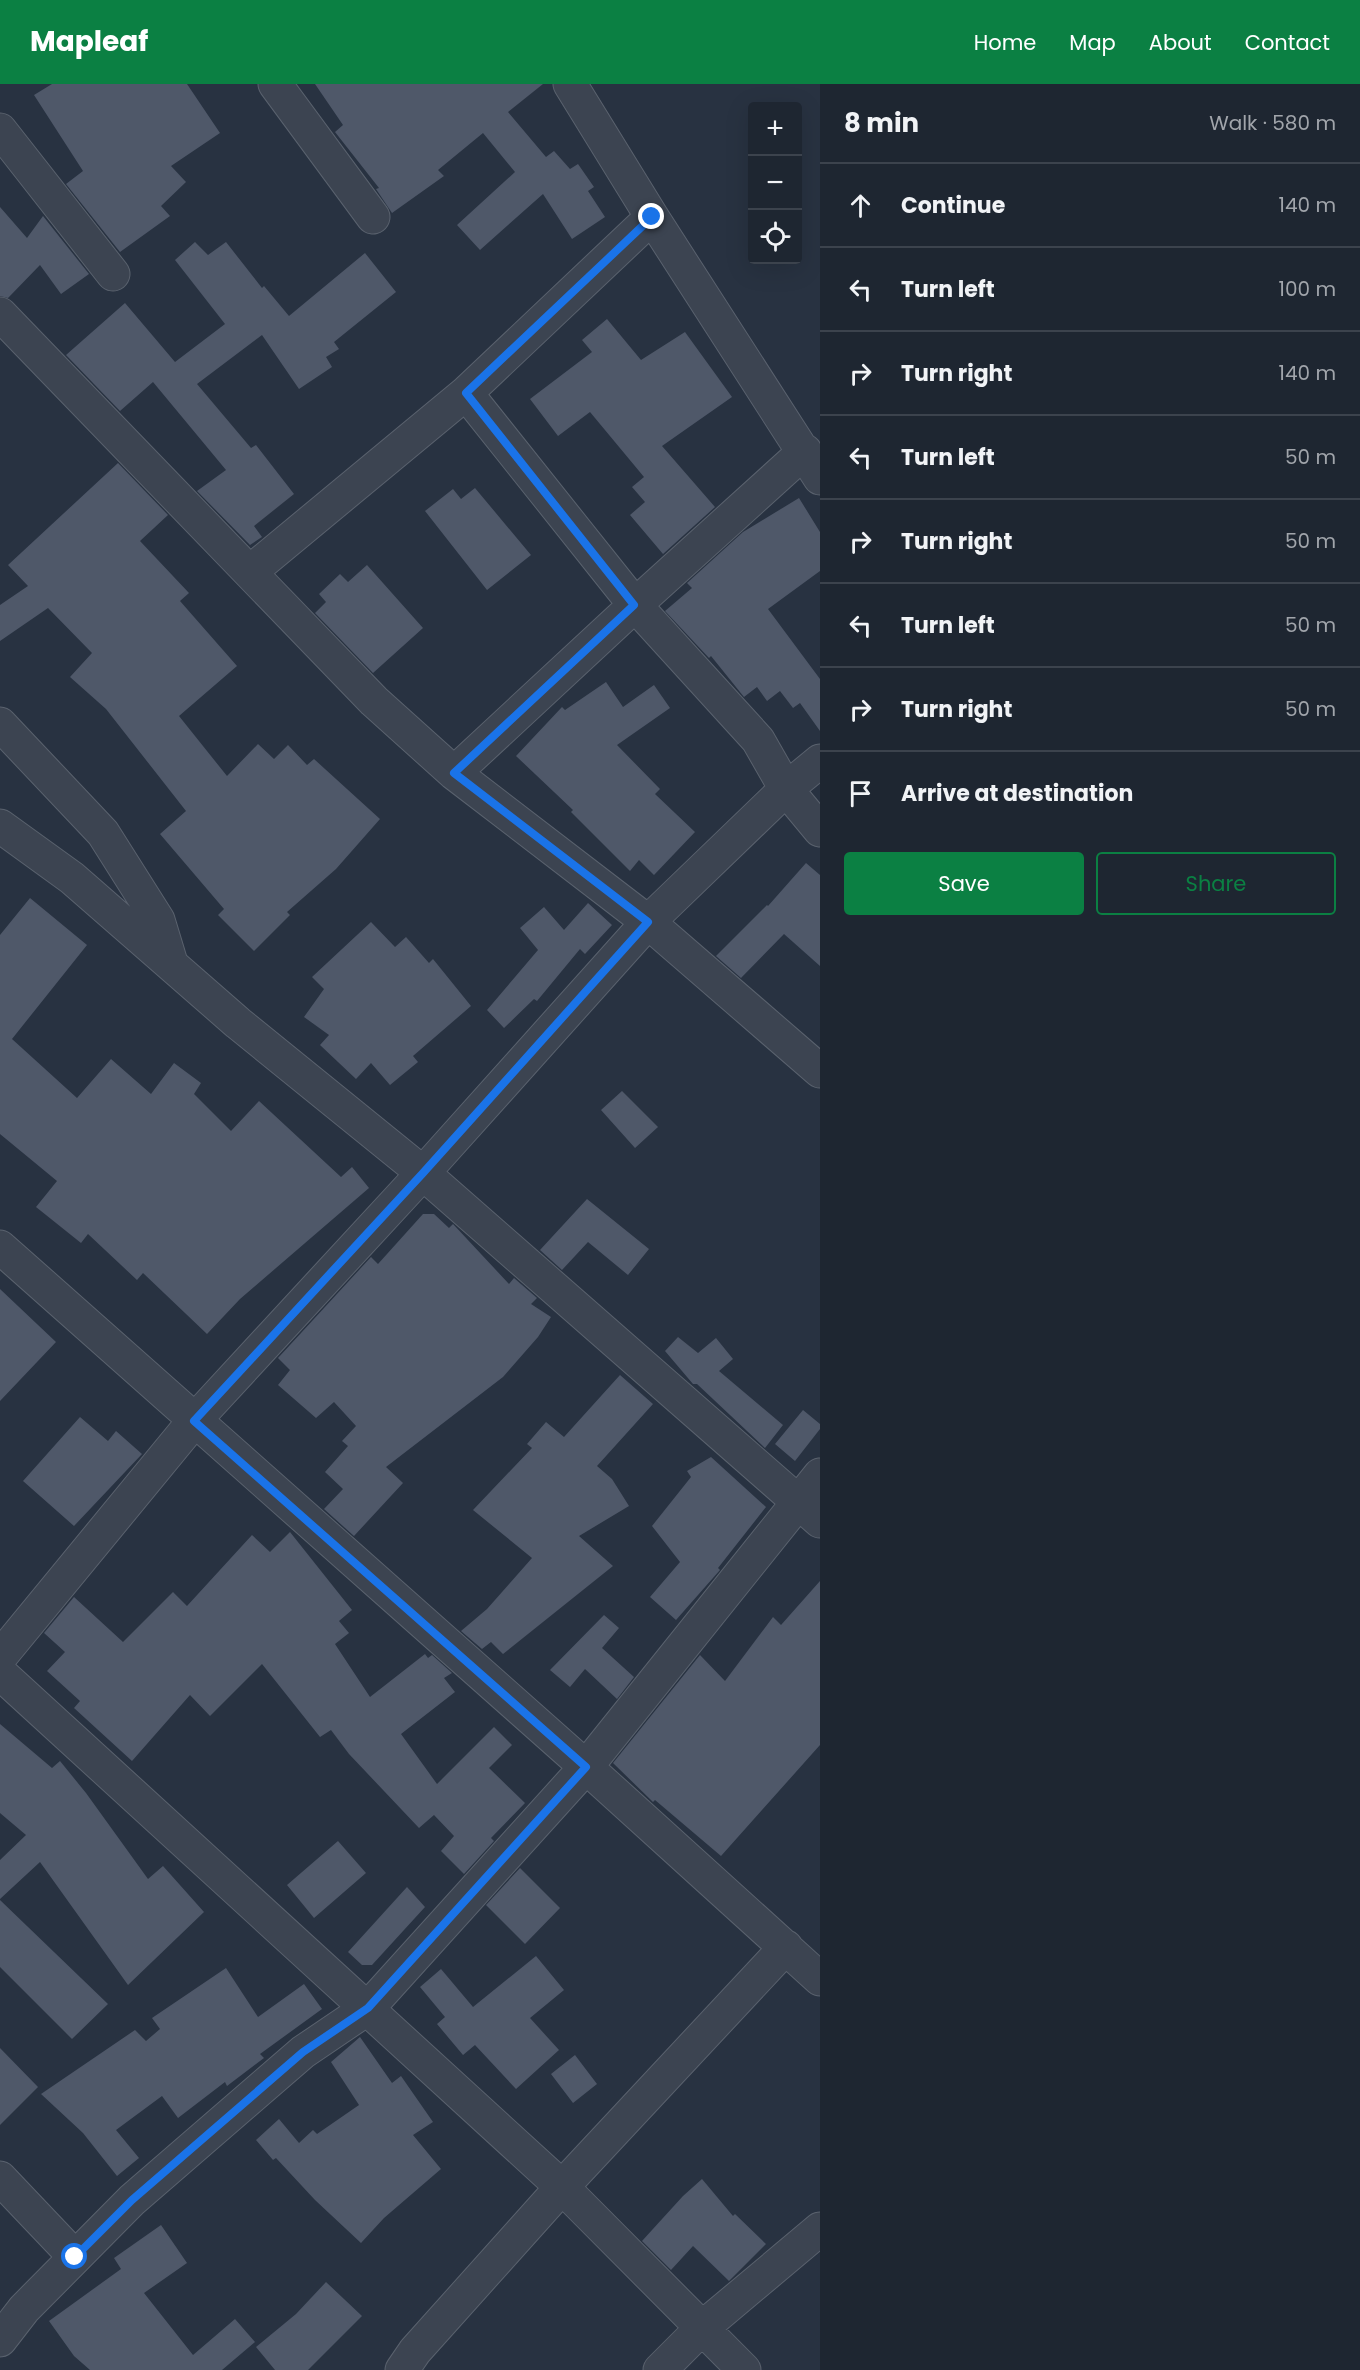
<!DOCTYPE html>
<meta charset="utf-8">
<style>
:root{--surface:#1e2631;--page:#262e39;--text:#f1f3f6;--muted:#a1a5ab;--line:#3c434d;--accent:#0b8043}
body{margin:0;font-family:Poppins,sans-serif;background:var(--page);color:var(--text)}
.controls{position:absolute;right:18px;top:18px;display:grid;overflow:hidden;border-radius:6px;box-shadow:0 6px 24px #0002}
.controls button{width:54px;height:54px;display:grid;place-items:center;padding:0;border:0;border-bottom:2px solid var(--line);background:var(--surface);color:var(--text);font:30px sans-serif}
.stop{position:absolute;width:18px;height:18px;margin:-14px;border:4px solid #1a73e8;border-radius:50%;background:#fff}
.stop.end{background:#1a73e8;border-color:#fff;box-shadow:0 2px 6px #0008}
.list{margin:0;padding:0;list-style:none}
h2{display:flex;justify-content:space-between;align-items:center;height:78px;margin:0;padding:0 24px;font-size:26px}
h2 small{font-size:20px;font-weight:400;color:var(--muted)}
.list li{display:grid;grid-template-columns:39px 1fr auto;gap:18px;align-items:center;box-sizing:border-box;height:84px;padding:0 24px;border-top:2px solid var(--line)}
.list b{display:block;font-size:22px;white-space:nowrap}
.list em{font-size:20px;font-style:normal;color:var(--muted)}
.actions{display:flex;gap:12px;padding:18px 24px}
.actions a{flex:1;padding:14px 0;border:2px solid var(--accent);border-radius:6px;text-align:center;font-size:21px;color:var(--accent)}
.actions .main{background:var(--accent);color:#fff}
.icon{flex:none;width:33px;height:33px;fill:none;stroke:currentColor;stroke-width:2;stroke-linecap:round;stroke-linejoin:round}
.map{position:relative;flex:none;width:820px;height:2286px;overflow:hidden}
header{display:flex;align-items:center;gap:36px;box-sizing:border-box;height:84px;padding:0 30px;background:var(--accent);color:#fff}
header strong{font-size:28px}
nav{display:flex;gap:33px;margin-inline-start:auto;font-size:21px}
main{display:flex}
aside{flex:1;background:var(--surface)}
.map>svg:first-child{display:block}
.building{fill:#4f5869}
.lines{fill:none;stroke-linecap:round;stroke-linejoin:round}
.minor-casing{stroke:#5a626e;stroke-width:35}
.minor{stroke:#3c4451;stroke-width:33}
.route{stroke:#1a73e8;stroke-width:8}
</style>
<header>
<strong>Mapleaf</strong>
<nav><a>Home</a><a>Map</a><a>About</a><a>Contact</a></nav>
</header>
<main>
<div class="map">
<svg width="820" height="2286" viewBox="0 0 820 2286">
<rect width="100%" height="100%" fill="#283241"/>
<path class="building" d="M52,0H187L220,49L171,82L186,98L161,122L170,132L120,168L66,100L83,87L34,11Z
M315,0H543L508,28L546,73L554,67L570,85L578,80L594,103L588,107L605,133L572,155L543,110L480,166L457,141L515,88L483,49L438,86L444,92L392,129L376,105L379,104L335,48L343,41Z
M0,123L27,154L43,132L89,190L61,210L40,181L8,214L0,212Z
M195,158L208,171L226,158L262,204L264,202L289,232L365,169L396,208L334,258L339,265L326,273L332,283L299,305L262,251L197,300L251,364L256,361L294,410L254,442L262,453L250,461L197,407L226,386L153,298L120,327L66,271L125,219L175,278L225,240L175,176Z
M607,235L641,276L685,248L732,313L662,362L715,423L663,470L630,431L645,418L632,403L644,393L590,328L558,352L530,315L592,268L582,256Z
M118,379L168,431L140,457L189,509L180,517L237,582L179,632L227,692L258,660L274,675L288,661L307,681L314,675L380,735L336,785L287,828L290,831L254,867L218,831L224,825L160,750L186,727L106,625L70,593L92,569L48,524L0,557V521L28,502L8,481Z
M475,404L531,471L487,506L425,427L453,405L461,415Z
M799,414L820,448V487L768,525L820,595V647L800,619L793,624L780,607L767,617L757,603L744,613L711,572L709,574L665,527L692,504L687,499L743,448Z
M367,481L423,544L373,589L315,529L326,518L319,510L340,490L348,498Z
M606,598L623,623L654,601L670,624L617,661L660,705L655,710L695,748L654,791L639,776L630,787L571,728L573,726L516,672L562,623L565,626Z
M806,779L820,791V882L784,850L741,894L716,872L767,821L768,822Z
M30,814L87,861L12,955L77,1014L111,975L151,1010L174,979L201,999L194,1010L231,1047L259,1017L341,1093L352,1083L369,1104L240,1215L207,1250L143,1189L137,1196L88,1150L81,1159L36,1123L57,1097L0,1050V851Z
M588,819L612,841L585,870L580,865L537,917L534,915L504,944L487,926L538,866L520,844L544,823L564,846Z
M371,838L395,863L406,853L429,879L433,875L471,922L413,972L418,978L390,1001L371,979L356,995L320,961L329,951L304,933L324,905L312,893Z
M622,1007L658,1043L635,1064L601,1026Z
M587,1115L649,1165L628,1191L588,1158L562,1186L540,1166Z
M423,1130H434L449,1144L453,1140L509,1200L514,1194L537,1214L531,1220L551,1233L538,1253L503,1293L386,1383L403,1399L354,1452L324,1425L343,1405L325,1388L348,1362L342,1357L356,1342L334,1318L316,1334L278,1301L290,1286L278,1274L371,1173L378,1180Z
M0,1205L56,1258L0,1317Z
M678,1253L698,1269L716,1254L733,1275L719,1287L783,1341L765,1364L697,1300H693L665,1267Z
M620,1291L653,1320L597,1382L612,1395L629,1422L579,1452L613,1482L503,1570L491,1558L482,1565L461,1547L487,1525L532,1474L473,1426L532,1364L527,1360L546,1338L564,1353Z
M803,1326L820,1340V1345L795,1377L775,1360Z
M80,1333L108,1357L116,1347L142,1370L74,1442L23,1397Z
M711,1373L766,1423L718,1484L720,1486L676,1536L650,1513L680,1478L652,1442L691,1393L687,1387Z
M290,1448L352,1526L339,1537L349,1549L335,1560L370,1613L425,1570L428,1574L432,1571L452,1589L444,1594L455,1608L401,1650L437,1700L494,1643L512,1661L489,1684L525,1719L491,1754L494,1757L464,1790L441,1767L454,1752L434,1731L419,1744L349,1670L331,1646L320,1653L262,1580L210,1632L190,1611L132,1677L74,1624L80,1617L47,1587L65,1568L44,1549L74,1513L123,1558L173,1508L187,1522L252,1451L270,1468Z
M820,1497V1661L721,1772L655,1716L653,1718L613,1679L700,1571L725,1597L773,1533L781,1541Z
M604,1531L619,1544L602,1564L634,1593L617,1615L585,1585L570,1603L550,1586Z
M0,1640L52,1684L60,1677L86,1709L148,1795L163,1782L204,1828L128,1901L40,1778L0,1815V1776L26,1751L0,1729Z
M338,1757L366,1789L314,1834L287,1801Z
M520,1784L560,1824L525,1860L486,1821Z
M407,1803L425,1823L372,1881H362L348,1868Z
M0,1816L108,1920L72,1955L0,1883Z
M536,1872L564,1906L530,1934L559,1966L516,2005L475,1961L463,1971L437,1940L445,1933L420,1903L441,1885L473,1923Z
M226,1884L258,1933L304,1900L322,1925L260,1970L264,1974L227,2002L225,1998L178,2034L162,2012L116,2046L139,2074L117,2092L83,2049L41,2010L135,1946L146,1957L160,1945L152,1934Z
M360,1953L392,1999L401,1992L433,2038L413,2051L441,2085L384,2134L361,2159L315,2116L276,2074L273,2076L256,2056L279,2035L299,2059L313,2046L317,2050L359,2021L331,1978Z
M0,1964L38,2003L0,2041Z
M575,1971L597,2000L573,2019L551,1990Z
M702,2095L733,2132L735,2130L766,2160L729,2197L693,2162L671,2186L642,2157L683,2112Z
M161,2141L187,2179L144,2209L193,2271L235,2235L255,2258L222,2286H90L74,2272L49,2237L121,2185L114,2174Z
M326,2198L362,2232L308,2286H275L256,2263L296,2230Z"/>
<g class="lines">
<defs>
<path id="minor" d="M275,0L373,133
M570,0L652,133L820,394
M0,46L113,190
M0,230L374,617L454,689L648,838L820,987
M466,309L635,521L758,656L786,705L820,746
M250,488L466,309L652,133
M0,640L103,749L158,836L171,879
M454,689L635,521L805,367
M0,742L72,794L238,939L423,1089L820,1437
M0,1163L586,1683L820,1895
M0,1573L194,1337L423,1089L648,838L786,705L820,677
M0,1589L562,2103L744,2286
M0,2094L75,2173
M0,2256L24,2225L132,2116L303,1968L368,1924L586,1683L820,1391
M402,2286L415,2267L562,2103L786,1863
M660,2286L702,2244L820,2145"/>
</defs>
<use href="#minor" class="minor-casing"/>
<use href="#minor" class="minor"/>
</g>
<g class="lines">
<path class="route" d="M75,2173L132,2116L303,1968L368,1924L586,1683L194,1337L423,1089L648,838L454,689L634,521L466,309L652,133"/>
</g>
</svg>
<div class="controls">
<button>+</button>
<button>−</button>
<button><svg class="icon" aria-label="locate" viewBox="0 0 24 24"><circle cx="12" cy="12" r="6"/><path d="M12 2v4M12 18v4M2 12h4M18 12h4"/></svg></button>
</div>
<div class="stop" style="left:75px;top:2173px"></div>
<div class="stop end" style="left:652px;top:133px"></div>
</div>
<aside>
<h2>8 min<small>Walk · 580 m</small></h2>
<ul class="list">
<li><svg class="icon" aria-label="ahead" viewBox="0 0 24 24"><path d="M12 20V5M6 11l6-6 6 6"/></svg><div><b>Continue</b></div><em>140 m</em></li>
<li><svg class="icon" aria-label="left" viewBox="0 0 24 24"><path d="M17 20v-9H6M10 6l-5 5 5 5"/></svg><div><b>Turn left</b></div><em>100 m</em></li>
<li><svg class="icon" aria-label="right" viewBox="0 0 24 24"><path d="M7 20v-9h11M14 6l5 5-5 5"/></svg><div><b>Turn right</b></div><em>140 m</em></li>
<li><svg class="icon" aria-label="left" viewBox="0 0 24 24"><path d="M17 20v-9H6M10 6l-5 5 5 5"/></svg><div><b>Turn left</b></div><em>50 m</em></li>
<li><svg class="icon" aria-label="right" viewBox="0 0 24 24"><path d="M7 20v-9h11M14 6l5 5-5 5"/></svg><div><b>Turn right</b></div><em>50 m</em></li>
<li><svg class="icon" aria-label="left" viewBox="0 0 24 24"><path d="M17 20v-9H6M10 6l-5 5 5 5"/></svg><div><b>Turn left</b></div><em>50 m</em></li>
<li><svg class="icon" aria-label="right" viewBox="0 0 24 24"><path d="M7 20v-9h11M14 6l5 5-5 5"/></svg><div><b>Turn right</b></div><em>50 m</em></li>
<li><svg class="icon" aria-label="arrive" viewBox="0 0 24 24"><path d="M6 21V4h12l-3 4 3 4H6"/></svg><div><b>Arrive at destination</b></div></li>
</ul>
<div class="actions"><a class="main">Save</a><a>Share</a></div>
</aside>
</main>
